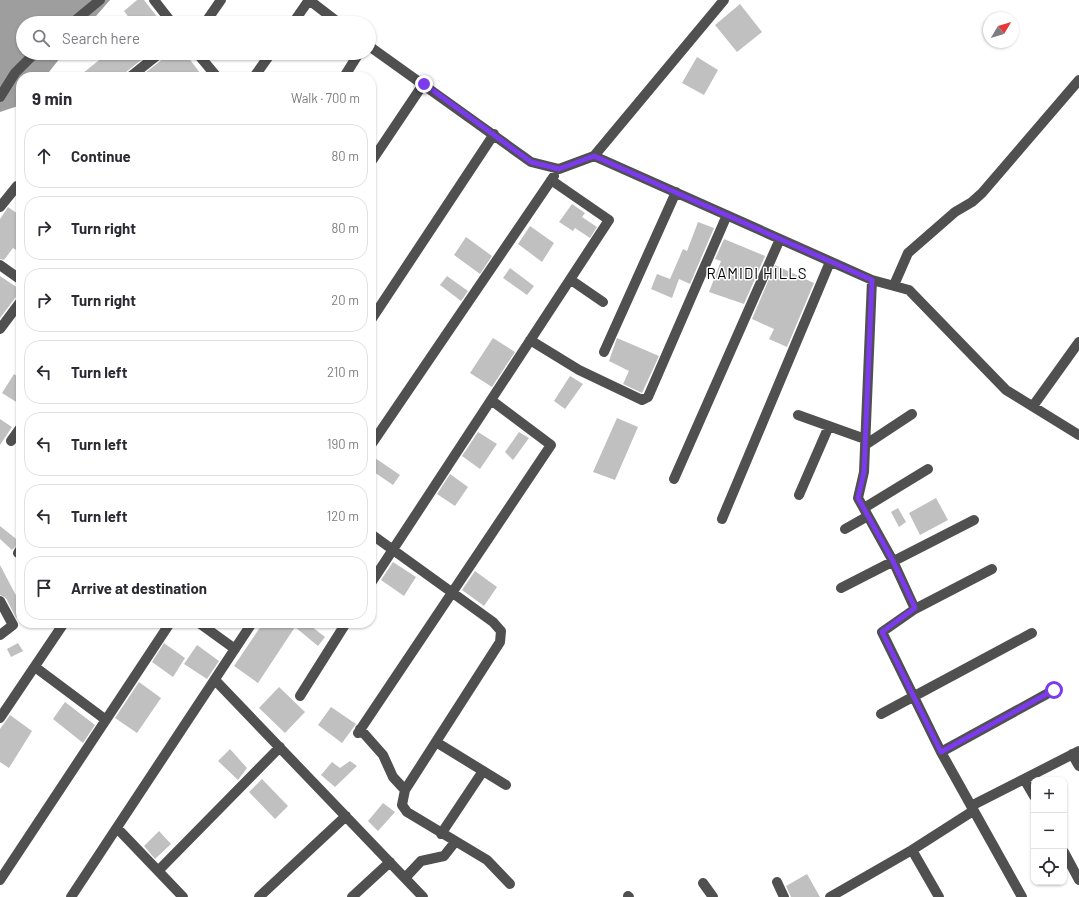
<!DOCTYPE html>
<meta charset="utf-8">
<style>
:root{--surface:#fff;--page:#f2f2f3;--text:#2b2b33;--muted:#7c7c81;--line:#e1e1e2}
body{margin:0;font-family:Barlow,sans-serif;background:var(--page);color:var(--text)}
.controls{position:absolute;right:12px;bottom:12px;display:grid;overflow:hidden;border-radius:8px;box-shadow:0 1px 3px #0004}
.controls button{width:36px;height:36px;display:grid;place-items:center;padding:0;border:0;border-bottom:1px solid var(--line);background:var(--surface);color:var(--text);font:20px sans-serif}
.compass{position:absolute;left:983px;top:12px;width:36px;height:36px;border-radius:50%;background:var(--surface);box-shadow:0 1px 3px #0004;rotate:52deg}
.stop{position:absolute;width:12px;height:12px;margin:-9px;border:3px solid #7c3aed;border-radius:50%;background:#fff}
.stop.end{background:#7c3aed;border-color:#fff;box-shadow:0 1px 4px #0008}
.list{margin:0;padding:0;list-style:none}
h2{display:flex;justify-content:space-between;align-items:center;height:52px;margin:0;padding:0 16px;font-size:17px}
h2 small{font-size:13px;font-weight:400;color:var(--muted)}
.list li{display:grid;grid-template-columns:26px 1fr auto;gap:12px;align-items:center;box-sizing:border-box;height:64px;margin:0 8px 8px;padding:0 8px;border:1px solid var(--line);border-radius:16px}
.list b{display:block;font-size:15px;white-space:nowrap}
.list em{font-size:13px;font-style:normal;color:var(--muted)}
.icon{flex:none;width:22px;height:22px;fill:none;stroke:currentColor;stroke-width:2;stroke-linecap:round;stroke-linejoin:round}
.map{position:relative;flex:none;width:1079px;height:897px;overflow:hidden}
.search{position:absolute;background:var(--surface);box-shadow:0 1px 3px #0004;left:16px;top:16px;width:360px;height:44px;display:flex;align-items:center;gap:10px;box-sizing:border-box;padding:0 14px;border-radius:22px;color:var(--muted);font-size:15px}
.panel{position:absolute;background:var(--surface);box-shadow:0 1px 3px #0004;left:16px;top:72px;width:360px;height:556px;border-radius:16px}
.map>svg:first-child{display:block}
.water{fill:#9e9e9e}
.building{fill:#c0c0c0}
.lines{fill:none;stroke-linecap:round;stroke-linejoin:round}
.minor{stroke:#505050;stroke-width:10}
.route{stroke:#7c3aed;stroke-width:5}
.labels{text-anchor:middle;stroke-width:3;stroke-linejoin:round;paint-order:stroke}
.neighbourhood-label{font-size:15px;letter-spacing:1px;fill:#000;stroke:#fff}
</style>
<div class="map">
<svg width="1079" height="897" viewBox="0 0 1079 897">
<rect width="100%" height="100%" fill="#fff"/>
<path class="water" d="M0,0H110L90,23H23V53H64L45,77H21V105L0,112Z"/>
<path class="building" d="M137,0H144L162,23H133L124,11Z
M740,4L762,32L737,52L715,25Z
M108,53H150L126,72L124,77H78Z
M166,53H185L203,77H140L164,58Z
M697,57L718,70L704,95L682,83Z
M572,204L585,213L582,217L597,227L590,238L575,228L573,231L559,222Z
M8,207L21,216V253L13,248L4,260L0,259V219Z
M698,222L714,228L690,284L679,279L672,298L651,289L657,274L670,279L683,249L687,251Z
M530,226L554,243L542,262L518,244Z
M466,237L492,256L480,274L454,255Z
M724,239L765,256L744,304L709,292L721,261L715,259Z
M775,265L814,283L787,347L769,339L774,329L752,319Z
M510,268L534,286L527,295L503,278Z
M0,276L21,290V295L16,297L0,318Z
M447,276L468,291L461,301L440,285Z
M493,338L515,352L492,387L470,373Z
M617,338L659,356L642,393L623,384L629,371L609,361Z
M14,374L21,379V405L2,393Z
M570,376L583,384L565,409L554,401Z
M617,418L638,427L615,480L593,472Z
M0,419L12,427L0,445Z
M478,432L497,444L480,469L462,456Z
M519,432L529,438L513,460L505,452Z
M375,458L400,475L393,485L371,470V465Z
M450,474L468,487L455,506L437,494Z
M936,498L948,520L920,535L909,513Z
M898,508L906,522L899,527L891,512Z
M0,526L20,542L12,550L0,539Z
M393,562L416,577L404,596L381,580Z
M0,565L21,605V615L16,618L6,598L0,595Z
M475,571L497,587L484,606L462,590Z
M263,623H307L325,637L318,646L295,627L258,683L234,666Z
M18,643L23,651L11,657L7,649Z
M164,643L185,658L173,677L152,662Z
M197,645L219,661L207,679L184,664Z
M139,682L161,698L137,733L115,718Z
M279,687L305,712L285,733L259,708Z
M65,702L95,725L83,743L53,719Z
M331,707L356,724L342,743L318,725Z
M10,715L32,731L9,768L0,762V729Z
M230,749L247,768L238,780L218,761Z
M350,761L357,766L335,787L321,775L332,762L340,768Z
M262,779L288,806L275,819L249,792Z
M383,803L395,812L378,831L368,821Z
M159,831L171,844L155,859L144,846Z
M807,874L820,897H791L786,886Z"/>
<g class="lines">
<path class="minor" d="M154,0L172,23
M309,0L339,23
M72,23L100,0
M205,23L221,0
M293,23L309,0
M369,46L531,162L559,169L594,156L872,280L909,290L1006,390L1079,435
M197,53L217,77
M130,77L160,53
M254,77L271,53
M344,77L359,53
M0,97L15,73L35,53
M594,156L724,0
M371,162L424,83
M0,207L17,186
M0,265L21,280
M571,280L603,302
M872,280L864,472L858,498L893,561L915,609L882,632L941,752L1022,897
M894,285L908,253L955,212L972,202L982,193L1079,80
M371,320L494,134
M0,329L21,301
M530,340L579,370L642,400L648,397L727,215
M604,352L676,192
M1033,406L1079,342
M798,415L865,439
M11,441L21,427
M371,445L554,176
M865,445L912,414
M674,479L780,239
M799,495L829,426
M864,508L928,469
M722,519L830,262
M845,529L868,516
M371,534L493,622L501,631L500,642L405,790L402,805L407,812L487,860L510,884
M18,553L21,548
M371,583L609,220L551,180
M841,588L974,520
M0,601L13,625L0,635
M915,609L992,569
M199,623L235,649
M35,667L106,720
M215,680L423,897
M300,696L346,623
M881,714L1032,633
M0,718L64,623
M360,729L383,755L393,777L405,790
M358,733L551,445L491,400
M436,742L506,785
M941,752L1054,690
M1072,754L1079,766
M1024,779L1034,796
M971,806L1079,751
M117,828L183,897
M441,834L483,771
M912,850L939,897
M1064,852L1079,880
M158,871L280,747
M405,878L421,861L444,856L455,842
M0,880L170,623
M777,882L784,897
M703,883L713,897
M628,896L629,897
M71,897L252,623
M259,897L346,816
M352,897L390,862
M830,897L912,850L973,811"/>
</g>
<g class="lines">
<path class="route" d="M424,84L531,162L559,169L594,156L872,280L864,472L858,498L893,561L915,608L882,632L941,752L1054,690"/>
</g>
<g class="labels">
<g class="neighbourhood-label">
<text x="757" y="279">RAMIDI HILLS</text>
</g>
</g>
</svg>
<div class="controls">
<button>+</button>
<button>−</button>
<button><svg class="icon" aria-label="locate" viewBox="0 0 24 24"><circle cx="12" cy="12" r="6"/><path d="M12 2v4M12 18v4M2 12h4M18 12h4"/></svg></button>
</div>
<svg class="compass" viewBox="-18 -18 36 36"><path d="M0-13l5 13h-10z" fill="#e53935"/><path d="M0 13l5-13h-10z" fill="#7c7c81"/></svg>
<div class="stop" style="left:1054px;top:690px"></div>
<div class="stop end" style="left:424px;top:84px"></div>
<div class="search"><svg class="icon" aria-label="search" viewBox="0 0 24 24"><circle cx="10" cy="10" r="6"/><path d="M15 15l6 6"/></svg>Search here</div>
<section class="panel">
<h2>9 min<small>Walk · 700 m</small></h2>
<ul class="list">
<li><svg class="icon" aria-label="ahead" viewBox="0 0 24 24"><path d="M12 20V5M6 11l6-6 6 6"/></svg><div><b>Continue</b></div><em>80 m</em></li>
<li><svg class="icon" aria-label="right" viewBox="0 0 24 24"><path d="M7 20v-9h11M14 6l5 5-5 5"/></svg><div><b>Turn right</b></div><em>80 m</em></li>
<li><svg class="icon" aria-label="right" viewBox="0 0 24 24"><path d="M7 20v-9h11M14 6l5 5-5 5"/></svg><div><b>Turn right</b></div><em>20 m</em></li>
<li><svg class="icon" aria-label="left" viewBox="0 0 24 24"><path d="M17 20v-9H6M10 6l-5 5 5 5"/></svg><div><b>Turn left</b></div><em>210 m</em></li>
<li><svg class="icon" aria-label="left" viewBox="0 0 24 24"><path d="M17 20v-9H6M10 6l-5 5 5 5"/></svg><div><b>Turn left</b></div><em>190 m</em></li>
<li><svg class="icon" aria-label="left" viewBox="0 0 24 24"><path d="M17 20v-9H6M10 6l-5 5 5 5"/></svg><div><b>Turn left</b></div><em>120 m</em></li>
<li><svg class="icon" aria-label="arrive" viewBox="0 0 24 24"><path d="M6 21V4h12l-3 4 3 4H6"/></svg><div><b>Arrive at destination</b></div></li>
</ul>
</section>
</div>
